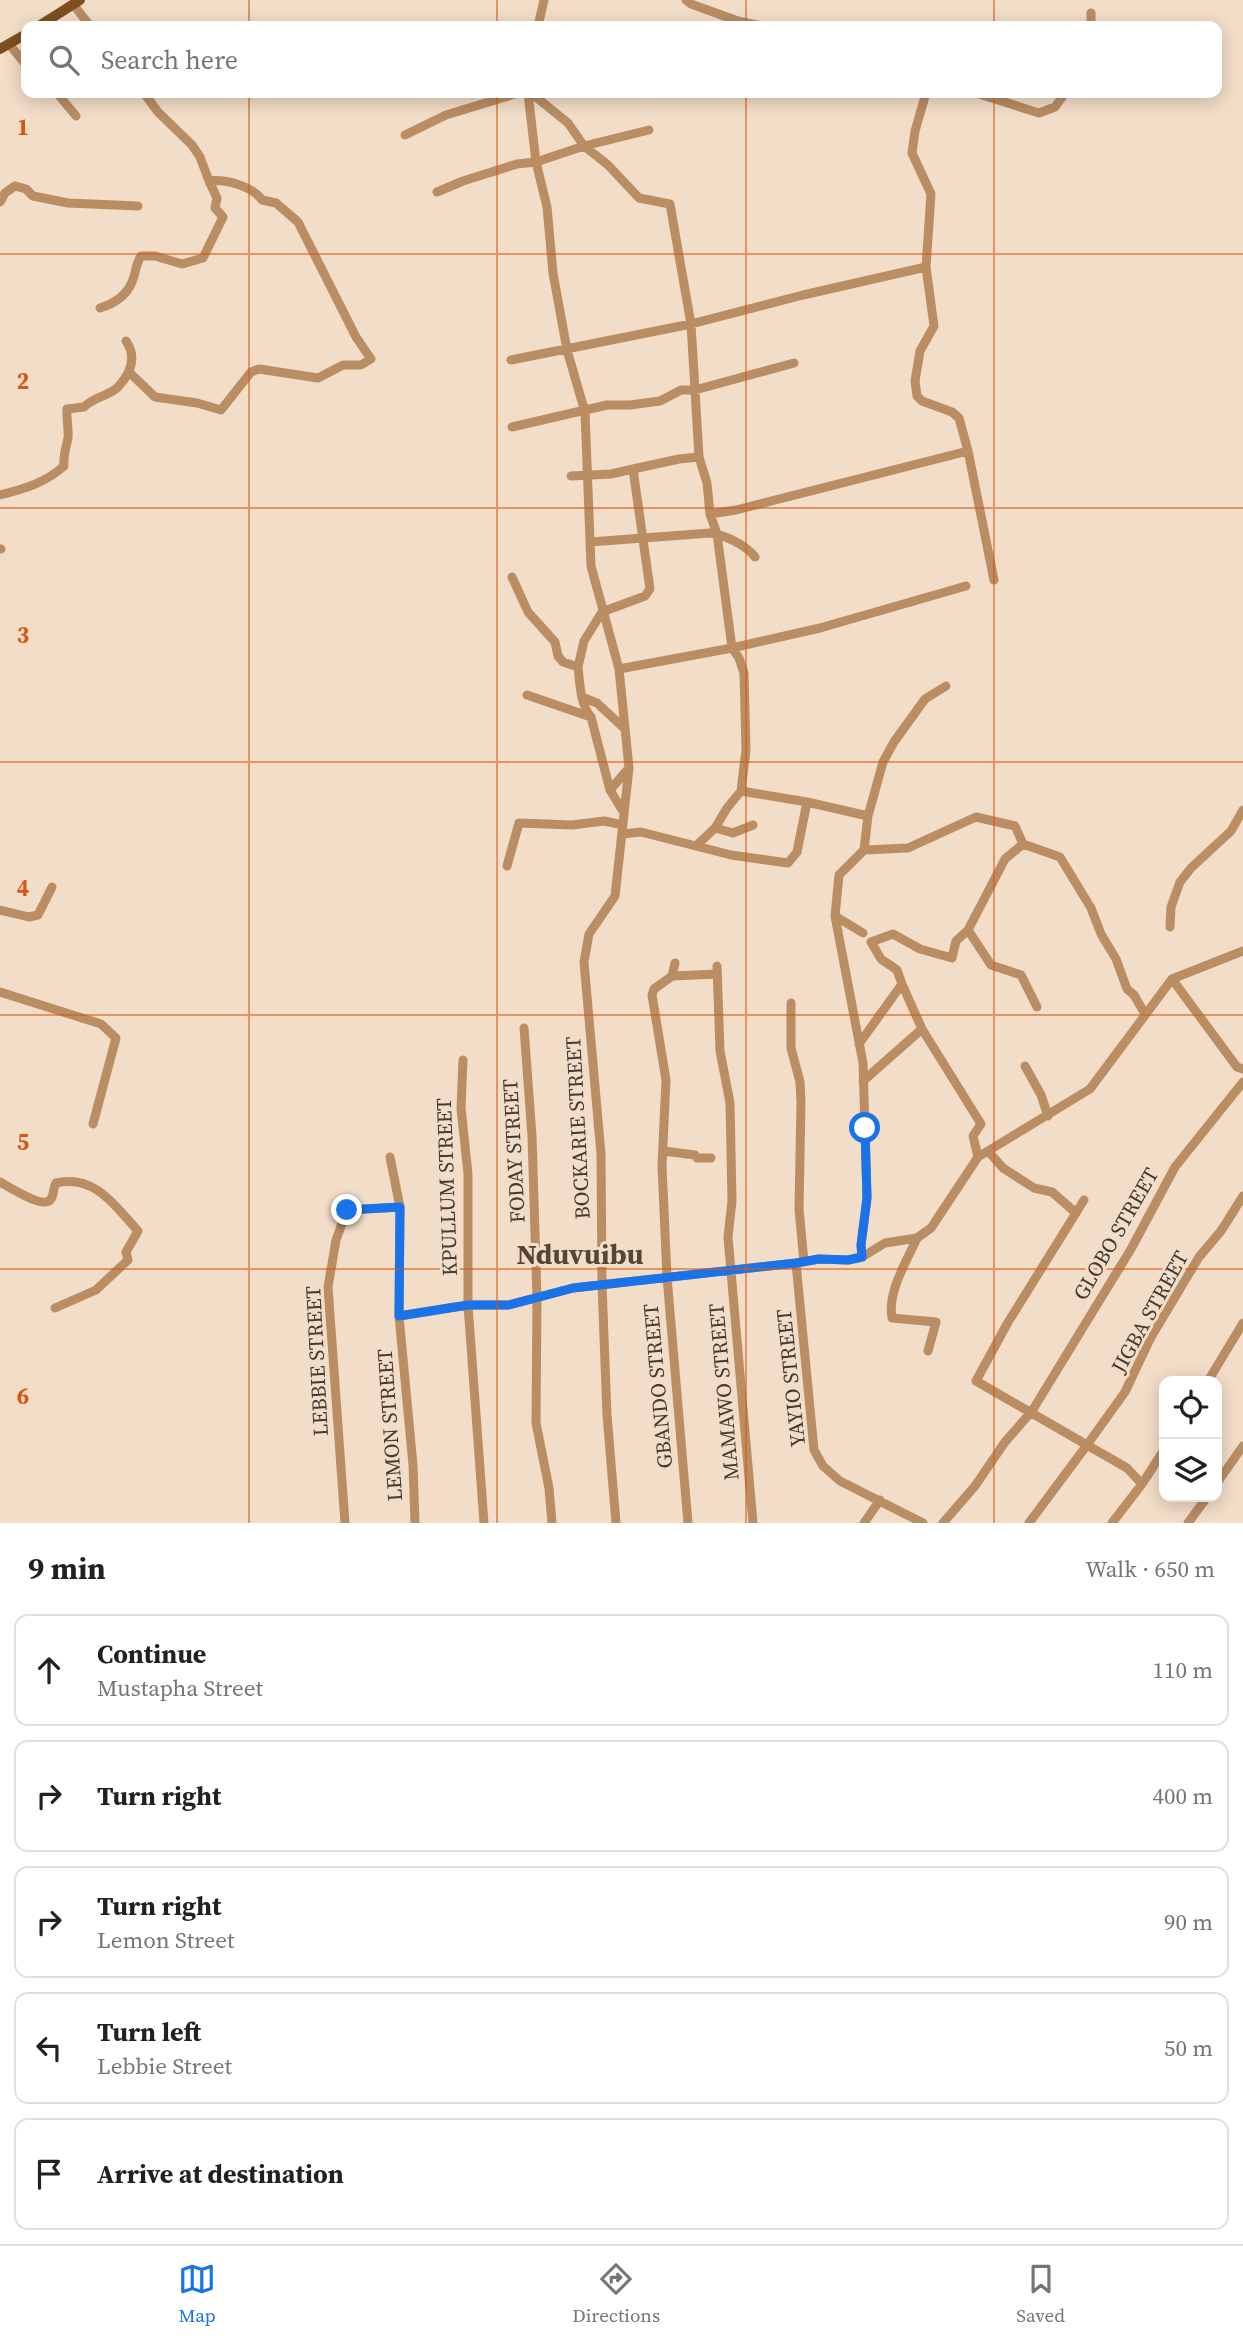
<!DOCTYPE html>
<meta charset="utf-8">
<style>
:root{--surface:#fff;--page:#f6f6f6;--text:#202124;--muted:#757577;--line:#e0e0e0;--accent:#1a73e8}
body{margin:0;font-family:"Source Serif 4",serif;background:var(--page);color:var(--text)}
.controls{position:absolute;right:21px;bottom:21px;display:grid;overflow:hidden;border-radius:14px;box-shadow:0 4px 18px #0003}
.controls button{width:63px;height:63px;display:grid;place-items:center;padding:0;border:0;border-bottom:2px solid var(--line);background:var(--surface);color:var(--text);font:35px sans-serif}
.stop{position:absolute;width:21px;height:21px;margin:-16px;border:5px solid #1a73e8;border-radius:50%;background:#fff}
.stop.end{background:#1a73e8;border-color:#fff;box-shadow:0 2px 7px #0008}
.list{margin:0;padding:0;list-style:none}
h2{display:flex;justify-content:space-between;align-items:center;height:91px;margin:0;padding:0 28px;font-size:30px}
h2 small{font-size:23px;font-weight:400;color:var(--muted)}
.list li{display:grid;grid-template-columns:46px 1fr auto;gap:21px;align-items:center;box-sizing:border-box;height:112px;margin:0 14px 14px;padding:0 14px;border:2px solid var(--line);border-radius:14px}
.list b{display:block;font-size:26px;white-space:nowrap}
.list p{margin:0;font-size:23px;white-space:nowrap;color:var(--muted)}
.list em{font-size:23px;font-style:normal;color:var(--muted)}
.icon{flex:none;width:38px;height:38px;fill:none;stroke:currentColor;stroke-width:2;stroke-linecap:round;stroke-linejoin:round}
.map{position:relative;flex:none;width:1243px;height:1523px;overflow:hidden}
.search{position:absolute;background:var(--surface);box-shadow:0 4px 18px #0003;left:21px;right:21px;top:21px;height:77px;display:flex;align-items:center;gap:18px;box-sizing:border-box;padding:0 24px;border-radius:14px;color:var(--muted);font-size:26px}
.sheet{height:721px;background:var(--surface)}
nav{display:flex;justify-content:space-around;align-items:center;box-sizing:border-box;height:98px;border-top:2px solid var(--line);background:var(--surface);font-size:19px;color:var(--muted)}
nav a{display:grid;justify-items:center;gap:4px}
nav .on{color:var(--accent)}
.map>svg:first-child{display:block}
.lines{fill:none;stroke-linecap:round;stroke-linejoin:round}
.minor{stroke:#ba8d63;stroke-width:9}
.major{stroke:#7e4e1e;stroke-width:10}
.route{stroke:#1a73e8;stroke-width:9}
.grid{fill:none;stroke:#d85610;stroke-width:2;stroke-opacity:0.55}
.labels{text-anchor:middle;stroke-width:6;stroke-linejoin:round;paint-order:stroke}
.street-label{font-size:21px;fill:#433a32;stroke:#f2ddc8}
.district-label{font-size:28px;font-weight:bold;fill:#564533;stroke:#f2ddc8}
.grid-label{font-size:23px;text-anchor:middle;font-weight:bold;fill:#d85610;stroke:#f2ddc8;stroke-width:6;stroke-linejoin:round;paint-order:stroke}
</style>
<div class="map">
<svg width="1243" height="1523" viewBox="0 0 1243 1523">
<rect width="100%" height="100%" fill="#f2ddc8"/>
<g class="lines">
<path class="minor" d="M686,0L691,4L738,21L761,26
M73,4L90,26
M1091,13V26
M538,26L544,0
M9,44L26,65
M57,93L76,116
M528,93L536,162L547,207L553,273L567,350L585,412L591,566L619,669L629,768
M531,93L568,123L584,146L608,165L639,198L670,204L691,324L699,457
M926,93L915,131L912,153L931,194L926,267L934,326L920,351L915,381L917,396L922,401L952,412L959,418L968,451L994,580
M976,93L1039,113L1055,107L1065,93
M405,135L446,115L518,93
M437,192L463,181L517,164L536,162L584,146L649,130
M0,202L5,193L15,186L26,189L33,196L68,203L138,206
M100,308C113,304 125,297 131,284C136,275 135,265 141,256H155L182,264L203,258L223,217L215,208L217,198L209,181
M511,360L691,324L803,295L926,267
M129,372L155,397L197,403L221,410L251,372L259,369L318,378L343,365H361L371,359L356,337L298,222L276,203L262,200C252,186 226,179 209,181L200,157L192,145L158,112L144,93
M512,427L607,405H630L660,401L681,390H695L794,363
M633,469L679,459L699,457L707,483L710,514L736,510L968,451
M571,476L611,474L633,469L650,589L645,596L602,612L584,641L578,667
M0,495C24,489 45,483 64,466C63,455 66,448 68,438C69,429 66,419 67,409L84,407C93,397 109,396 118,387C131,373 137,357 126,341
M590,542L710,533C725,535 746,545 755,557
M0,549H1
M512,577L528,612L555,642L558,656L563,662L578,667C580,684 580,704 591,717L610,790L624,813
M619,669L732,648L717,534L710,514
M527,695L591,717
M582,697L597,703L625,729
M610,790L629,768L615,896L589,934L584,962L601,1154L602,1285L607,1415L616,1523
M741,791L807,802L868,816
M715,828L733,833L753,825
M622,834L641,832L696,846L715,828L727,808L741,791L746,750L744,673L739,658L732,648L820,628L966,586
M696,846L731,855L788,863L797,852L807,802
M864,850L908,848L976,817L1015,826L1023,844L1060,857L1091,908L1101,934L1116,959L1127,989L1134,995L1145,1014
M507,866L519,823L572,825L604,821L623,825
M0,910L29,917L38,915L52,887
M835,916L863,933
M1170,927L1171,907L1180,882L1191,868L1231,831L1243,810
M968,930L991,965L1021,975L1037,1007
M675,963L672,976L654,989L652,995L666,1080L662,1166L667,1277L688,1523
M717,966L720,1051L730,1103L732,1201L728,1237L753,1523
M672,976L717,974
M1172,979L1243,951
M902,984L922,1029L981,1124L973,1136L978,1157
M0,992L101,1024L116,1038L93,1124
M791,1003V1048L800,1082L801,1102L799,1209L804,1262
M524,1028L532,1136L537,1298L536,1423L549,1488L552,1523
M859,1044L902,984L897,970L881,959L871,942L893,934L920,949L952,958L956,941L968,930L1005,859L1023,844
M463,1060L461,1108L468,1174V1305L484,1523
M1025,1066L1041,1095L1048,1116
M863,1081L922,1029
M663,1151L695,1155L697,1158H711
M988,1151L1003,1168L1034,1188L1052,1192L1076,1213
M390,1157L400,1207L399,1316L413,1465L415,1523
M0,1182C9,1187 44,1210 51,1199C54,1195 53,1188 56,1183C95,1174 115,1206 138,1231L126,1252L128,1260L96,1290L55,1308
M1084,1200L1007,1324L976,1381L1087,1445L1125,1392L1150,1339L1199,1257L1221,1231L1243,1196
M917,1238C907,1261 887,1292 892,1318L936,1322L928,1351
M862,1257L861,1245L867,1198L863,1063L835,916L839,875L864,850L868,816L883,762L894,742L925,699L946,686
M796,1263L814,1450L823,1466L840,1481L923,1523
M399,1316L468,1305H509L573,1288L796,1263L819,1259L848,1260L862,1257L885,1243L917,1238L931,1228L978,1157L1090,1089L1172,979L1237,1067L1243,1069
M1208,1381L1243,1323
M1217,1483L1243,1446
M345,1523L328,1287L336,1240L347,1210L400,1207
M864,1523L880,1500
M943,1523L975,1486L1005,1442L1032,1411L1131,1249L1175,1167L1243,1082
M1029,1523L1087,1445L1127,1468L1142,1484L1164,1450
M1112,1523L1142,1484
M1188,1523L1207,1497"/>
<path class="major" d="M39,26L80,0
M0,49L26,34"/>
</g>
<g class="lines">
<path class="route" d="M347,1210L400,1207L399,1316L468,1305H509L573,1288L796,1263L819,1259L848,1260L862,1257L861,1245L867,1198L865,1128"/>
</g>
<path class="grid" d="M249,0V26M497,0V26M746,0V26M994,0V26M249,93V1523M497,93V1523M746,93V1523M994,93V1523M0,254H1243M0,508H1243M0,762H1243M0,1015H1243M0,1269H1243"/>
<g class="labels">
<g class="street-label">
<text transform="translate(578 1128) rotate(-93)" y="7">BOCKARIE STREET</text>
<text transform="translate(514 1151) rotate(-93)" y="7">FODAY STREET</text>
<text transform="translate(447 1187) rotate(-92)" y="7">KPULLUM STREET</text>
<text transform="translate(1116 1234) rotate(-60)" y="7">GLOBO STREET</text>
<text transform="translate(1150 1312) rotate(-61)" y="7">JIGBA STREET</text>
<text transform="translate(317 1361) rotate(-93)" y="7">LEBBIE STREET</text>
<text transform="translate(791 1378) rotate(-96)" y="7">YAYIO STREET</text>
<text transform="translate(658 1386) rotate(-95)" y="7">GBANDO STREET</text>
<text transform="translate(724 1392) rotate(-95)" y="7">MAMAWO STREET</text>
<text transform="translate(390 1425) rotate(-94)" y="7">LEMON STREET</text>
</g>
<g class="district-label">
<text x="580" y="1264">Nduvuibu</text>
</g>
</g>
<g class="grid-label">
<text x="23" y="135">1</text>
<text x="23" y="389">2</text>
<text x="23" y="643">3</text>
<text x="23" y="896">4</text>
<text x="23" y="1150">5</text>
<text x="23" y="1404">6</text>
</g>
</svg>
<div class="controls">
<button><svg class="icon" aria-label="locate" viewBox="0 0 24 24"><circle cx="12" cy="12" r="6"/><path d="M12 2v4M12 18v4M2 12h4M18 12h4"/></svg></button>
<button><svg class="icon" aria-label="layers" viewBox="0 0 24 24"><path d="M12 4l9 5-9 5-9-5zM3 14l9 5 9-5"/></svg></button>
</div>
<div class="stop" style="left:865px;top:1128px"></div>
<div class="stop end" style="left:347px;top:1210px"></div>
<div class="search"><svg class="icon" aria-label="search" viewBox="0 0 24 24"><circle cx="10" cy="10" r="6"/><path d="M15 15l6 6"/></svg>Search here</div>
</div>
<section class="sheet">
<h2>9 min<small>Walk · 650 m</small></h2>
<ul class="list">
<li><svg class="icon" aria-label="ahead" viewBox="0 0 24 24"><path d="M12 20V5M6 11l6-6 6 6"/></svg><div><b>Continue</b><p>Mustapha Street</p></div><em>110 m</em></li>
<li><svg class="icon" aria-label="right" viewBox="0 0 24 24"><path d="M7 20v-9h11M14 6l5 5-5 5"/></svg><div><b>Turn right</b></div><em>400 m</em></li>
<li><svg class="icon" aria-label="right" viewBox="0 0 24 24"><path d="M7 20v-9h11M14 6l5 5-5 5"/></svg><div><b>Turn right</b><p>Lemon Street</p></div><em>90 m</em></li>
<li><svg class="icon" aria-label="left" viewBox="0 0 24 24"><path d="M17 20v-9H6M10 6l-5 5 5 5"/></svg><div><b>Turn left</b><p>Lebbie Street</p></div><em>50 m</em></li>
<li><svg class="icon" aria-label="arrive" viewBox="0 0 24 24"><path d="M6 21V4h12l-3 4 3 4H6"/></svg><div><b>Arrive at destination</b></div></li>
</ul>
</section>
<nav>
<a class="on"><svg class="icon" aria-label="map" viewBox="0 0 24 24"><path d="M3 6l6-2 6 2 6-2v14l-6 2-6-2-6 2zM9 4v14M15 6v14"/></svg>Map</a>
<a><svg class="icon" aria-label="directions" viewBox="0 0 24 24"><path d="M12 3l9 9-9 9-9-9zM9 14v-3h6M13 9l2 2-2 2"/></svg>Directions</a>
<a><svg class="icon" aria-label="saved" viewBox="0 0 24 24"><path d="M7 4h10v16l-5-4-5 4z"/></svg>Saved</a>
</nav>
